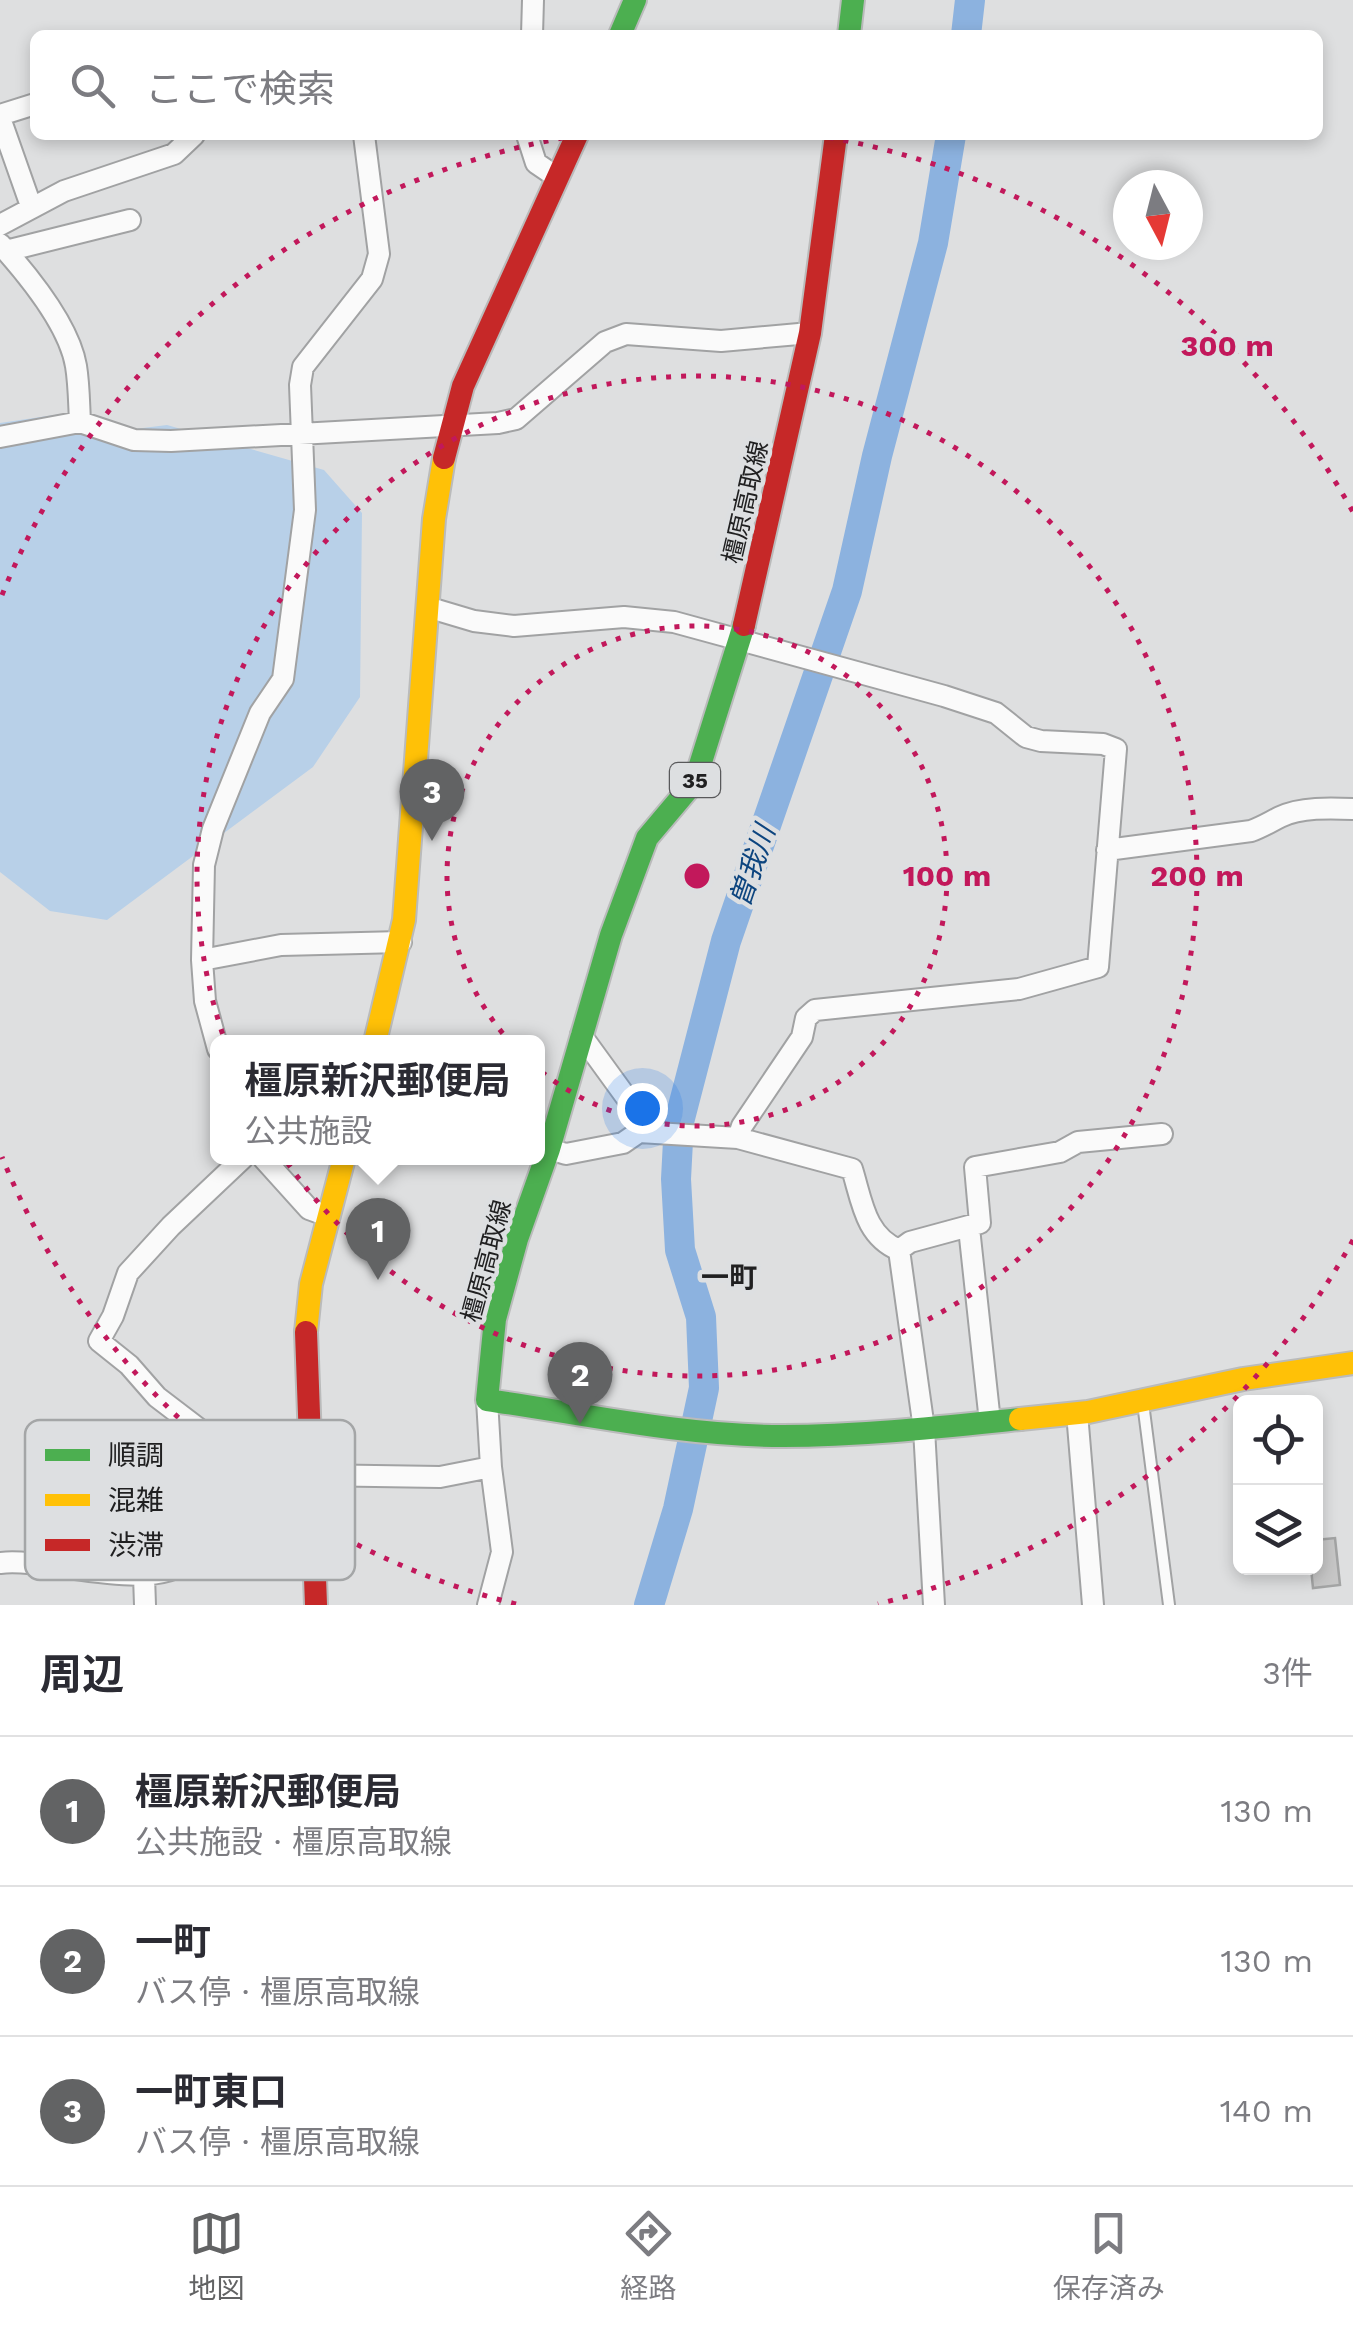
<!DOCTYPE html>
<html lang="ja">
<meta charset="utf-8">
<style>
:root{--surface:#fff;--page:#f2f2f3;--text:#2b2b33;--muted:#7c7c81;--line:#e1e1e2;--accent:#626364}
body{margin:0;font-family:"Work Sans","Noto Sans JP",sans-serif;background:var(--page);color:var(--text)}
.controls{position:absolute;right:30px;bottom:30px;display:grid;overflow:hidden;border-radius:15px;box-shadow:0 5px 15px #0003}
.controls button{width:90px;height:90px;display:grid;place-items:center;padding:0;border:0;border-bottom:2px solid var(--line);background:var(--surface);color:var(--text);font:50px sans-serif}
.compass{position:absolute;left:1113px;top:170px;width:90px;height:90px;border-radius:50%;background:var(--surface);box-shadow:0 5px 15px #0003;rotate:173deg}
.you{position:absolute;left:642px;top:1108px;width:35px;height:35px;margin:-25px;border:8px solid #fff;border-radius:50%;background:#1a73e8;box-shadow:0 0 0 15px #1a73e833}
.badge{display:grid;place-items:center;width:65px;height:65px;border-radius:50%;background:var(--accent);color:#fff;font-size:32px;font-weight:700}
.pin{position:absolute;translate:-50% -82px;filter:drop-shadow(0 2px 5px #0008)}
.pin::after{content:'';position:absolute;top:52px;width:35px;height:30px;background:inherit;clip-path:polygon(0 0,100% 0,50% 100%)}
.popup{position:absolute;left:210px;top:1035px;width:335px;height:130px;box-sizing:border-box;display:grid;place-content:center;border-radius:15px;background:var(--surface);filter:drop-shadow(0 2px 8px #0005);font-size:32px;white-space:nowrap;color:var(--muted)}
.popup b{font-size:38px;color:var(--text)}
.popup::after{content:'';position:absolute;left:50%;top:100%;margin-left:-20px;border:20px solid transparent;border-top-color:var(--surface)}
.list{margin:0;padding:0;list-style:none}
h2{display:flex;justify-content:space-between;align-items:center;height:130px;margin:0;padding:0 40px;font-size:42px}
h2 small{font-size:32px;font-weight:400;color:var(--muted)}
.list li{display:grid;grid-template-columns:65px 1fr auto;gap:30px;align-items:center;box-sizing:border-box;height:150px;padding:0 40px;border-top:2px solid var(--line)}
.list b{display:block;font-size:38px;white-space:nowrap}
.list p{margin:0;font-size:32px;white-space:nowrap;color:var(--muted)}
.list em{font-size:32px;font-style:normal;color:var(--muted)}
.icon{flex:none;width:55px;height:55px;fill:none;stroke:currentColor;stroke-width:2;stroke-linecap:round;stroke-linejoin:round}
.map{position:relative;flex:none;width:1353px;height:1605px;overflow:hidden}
.search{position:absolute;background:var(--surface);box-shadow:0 5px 15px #0003;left:30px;right:30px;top:30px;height:110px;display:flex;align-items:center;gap:25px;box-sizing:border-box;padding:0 35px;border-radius:15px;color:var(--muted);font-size:38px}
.sheet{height:580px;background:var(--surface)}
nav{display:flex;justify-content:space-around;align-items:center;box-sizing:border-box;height:140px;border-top:2px solid var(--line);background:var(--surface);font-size:28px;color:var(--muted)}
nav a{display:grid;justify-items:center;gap:5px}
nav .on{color:var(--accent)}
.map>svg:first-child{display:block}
.green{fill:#b8d0e8}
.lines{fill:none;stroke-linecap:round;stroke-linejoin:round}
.river{stroke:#8cb2df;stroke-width:30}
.building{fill:#c6c6c6;stroke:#a3a4a4;stroke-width:2.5}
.lane-casing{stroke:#a1a2a3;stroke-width:14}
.street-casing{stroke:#a1a2a3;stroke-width:24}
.fast-casing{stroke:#babbbb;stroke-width:26}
.slow-casing{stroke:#babbbb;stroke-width:26}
.jam-casing{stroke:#babbbb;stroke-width:26}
.lane{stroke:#fafafa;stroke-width:10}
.street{stroke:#fafafa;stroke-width:20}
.fast{stroke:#4caf50;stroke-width:22}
.slow{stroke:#ffc107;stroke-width:22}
.jam{stroke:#c62828;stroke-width:22}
.ring{fill:none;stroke:#c2185b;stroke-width:5;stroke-dasharray:5 10}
.labels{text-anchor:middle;stroke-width:9;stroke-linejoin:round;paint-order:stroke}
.shield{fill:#dddfe1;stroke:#59595b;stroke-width:2.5}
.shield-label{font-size:22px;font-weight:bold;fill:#202021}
.street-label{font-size:25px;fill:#202021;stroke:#dddfe1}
.water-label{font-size:28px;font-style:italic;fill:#0d457f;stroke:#dddfe1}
.neighbourhood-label{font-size:28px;font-weight:bold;fill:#202021;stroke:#dddfe1}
.key{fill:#dddfe1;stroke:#a4a6a7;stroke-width:2.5}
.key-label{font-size:28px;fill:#202021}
.centre{fill:#c2185b;stroke:#dddfe1;stroke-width:5}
.ring-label{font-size:30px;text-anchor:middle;font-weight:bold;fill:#c2185b;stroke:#dddfe1;stroke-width:9;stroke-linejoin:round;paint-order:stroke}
</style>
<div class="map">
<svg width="1353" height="1605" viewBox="0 0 1353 1605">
<rect width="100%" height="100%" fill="#dedfe0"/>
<path class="green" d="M61,414L111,432L167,425L324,470L362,513L360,697L313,767L107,920L50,911L0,872V423Z"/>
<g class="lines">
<path class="river" d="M966,35L970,0
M649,1605L678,1509L704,1388L701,1317L680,1250L676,1179L679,1122L726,941L847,591L877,456L933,243L951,135"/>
</g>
<path class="building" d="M1335,1538L1340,1585L1313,1588L1311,1568H1316V1540Z"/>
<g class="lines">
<defs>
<path id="lane" d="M1143,1403L1169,1605"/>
<path id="street" d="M532,35L533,0
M0,115L35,104
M0,118L31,206
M527,135L536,163L558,178
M0,225L64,191L174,154L194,135
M0,244C27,274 69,325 76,366C79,384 79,403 80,422
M6,251L130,220
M0,437L80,422L134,440L171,441L498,423L516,419L605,342L626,334L721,341L810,333
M427,607L474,621L514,626L624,617L674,622L944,696L996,713L1026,737L1041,741L1103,744L1116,749L1098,967L1019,989L815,1010L806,1018L802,1037L742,1126L738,1138
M1107,850L1251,831C1262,827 1270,822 1280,817C1300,807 1331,808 1353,809
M202,960L281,945L401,942
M581,1035L634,1108L639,1132
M218,1049L205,1001L202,960L204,865L213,829L260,713L283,679L305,510L300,385L303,367L372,279L379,254L364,135
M549,1149L566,1154L623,1143L639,1132L738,1138L852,1169C862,1201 865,1236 899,1250L924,1429L934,1605
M243,1158L171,1226L128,1273L113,1316L99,1341L129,1365L157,1397L250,1468L310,1475L440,1477L491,1467
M263,1158L309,1209L328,1216
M969,1228L990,1422
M899,1250L910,1242L980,1223L975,1167L1060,1152L1078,1142L1162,1134
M487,1400L491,1467L502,1552L488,1605
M1077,1413L1093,1605
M0,1563C50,1557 150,1595 191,1559C207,1546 237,1488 250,1468
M144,1576L145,1605"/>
<path id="fast" d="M620,35L635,0
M849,35L853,0
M744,625L695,781L647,838L611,935L549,1149L517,1239L495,1319L487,1400C584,1414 685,1436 783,1436C862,1436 942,1427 1020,1419"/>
<path id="slow" d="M375,1042L404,920L434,519L444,458
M306,1332L311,1284L344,1158
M1020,1419L1088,1412L1243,1379L1353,1363"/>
<path id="jam" d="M444,458L463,386L577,135
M744,625L810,333L836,135
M306,1332L316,1605"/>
</defs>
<use href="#lane" class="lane-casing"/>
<use href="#street" class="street-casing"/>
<use href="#fast" class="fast-casing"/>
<use href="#slow" class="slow-casing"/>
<use href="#jam" class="jam-casing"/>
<use href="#lane" class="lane"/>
<use href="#street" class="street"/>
<use href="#fast" class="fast"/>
<use href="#slow" class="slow"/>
<use href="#jam" class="jam"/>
</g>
<g class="ring">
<circle cx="697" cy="876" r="250"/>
<circle cx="697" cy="876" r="500"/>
<path d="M1353 1240A750 750 0 0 1 878 1604M516 1604A750 750 0 0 1 2 1157M2 595A750 750 0 0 1 580 135M814 135A750 750 0 0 1 1353 512"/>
</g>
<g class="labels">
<rect class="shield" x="670" y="763" width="50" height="34" rx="8"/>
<g class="shield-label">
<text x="695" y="788">35</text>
</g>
<g class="street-label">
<text transform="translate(745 502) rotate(-77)" y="9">橿原高取線</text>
<text transform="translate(486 1261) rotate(-75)" y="9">橿原高取線</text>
</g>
<g class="water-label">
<text transform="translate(752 866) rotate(-71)" y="10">曽我川</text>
</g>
<g class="neighbourhood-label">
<text x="729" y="1287">一町</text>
</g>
</g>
<rect x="25" y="1420" width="330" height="160" rx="15" class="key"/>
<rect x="45" y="1449" width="45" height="12" fill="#4caf50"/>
<rect x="45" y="1494" width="45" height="12" fill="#ffc107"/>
<rect x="45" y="1539" width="45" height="12" fill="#c62828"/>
<g class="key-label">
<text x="108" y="1465">順調</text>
<text x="108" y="1510">混雑</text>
<text x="108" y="1555">渋滞</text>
</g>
<circle cx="697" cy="876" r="15" class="centre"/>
<g class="ring-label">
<text x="1227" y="356">300 m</text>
<text x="947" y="886">100 m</text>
<text x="1197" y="886">200 m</text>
</g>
</svg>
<div class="controls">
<button><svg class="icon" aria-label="locate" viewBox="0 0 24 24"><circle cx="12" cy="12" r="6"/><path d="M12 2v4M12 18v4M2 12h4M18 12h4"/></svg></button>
<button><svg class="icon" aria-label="layers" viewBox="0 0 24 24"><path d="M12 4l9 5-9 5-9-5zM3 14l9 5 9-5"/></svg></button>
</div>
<svg class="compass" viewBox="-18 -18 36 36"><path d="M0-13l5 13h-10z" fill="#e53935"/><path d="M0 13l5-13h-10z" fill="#7c7c81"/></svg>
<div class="you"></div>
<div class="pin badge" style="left:378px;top:1280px">1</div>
<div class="popup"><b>橿原新沢郵便局</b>公共施設</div>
<div class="pin badge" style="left:580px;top:1424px">2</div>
<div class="pin badge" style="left:432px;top:841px">3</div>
<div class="search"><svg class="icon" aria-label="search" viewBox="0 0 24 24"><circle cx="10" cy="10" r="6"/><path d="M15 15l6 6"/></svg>ここで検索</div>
</div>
<section class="sheet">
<h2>周辺<small>3件</small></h2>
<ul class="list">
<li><span class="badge">1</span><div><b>橿原新沢郵便局</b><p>公共施設 · 橿原高取線</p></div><em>130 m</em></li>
<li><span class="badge">2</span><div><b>一町</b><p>バス停 · 橿原高取線</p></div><em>130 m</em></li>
<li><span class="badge">3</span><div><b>一町東口</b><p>バス停 · 橿原高取線</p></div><em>140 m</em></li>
</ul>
</section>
<nav>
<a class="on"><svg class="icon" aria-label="map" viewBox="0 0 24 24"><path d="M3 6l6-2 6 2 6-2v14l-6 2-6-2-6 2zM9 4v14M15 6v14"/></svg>地図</a>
<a><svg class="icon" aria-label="directions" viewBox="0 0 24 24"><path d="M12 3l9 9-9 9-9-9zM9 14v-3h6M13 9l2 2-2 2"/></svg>経路</a>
<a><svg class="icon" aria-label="saved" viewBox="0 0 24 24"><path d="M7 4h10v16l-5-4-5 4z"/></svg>保存済み</a>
</nav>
